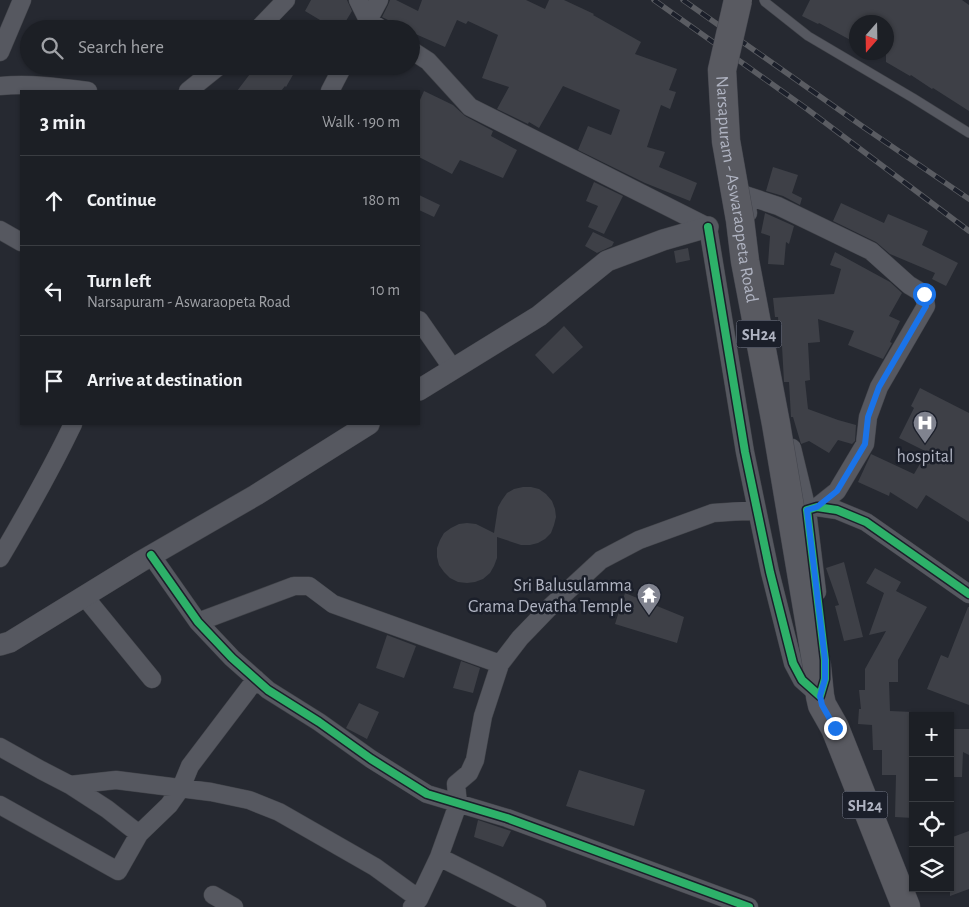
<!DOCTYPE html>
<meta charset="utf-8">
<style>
:root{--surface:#1c1f25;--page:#292c32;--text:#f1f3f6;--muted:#a0a2a7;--line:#3a3d42}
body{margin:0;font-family:"Alegreya Sans",sans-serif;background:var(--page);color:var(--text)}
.controls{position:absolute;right:15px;bottom:15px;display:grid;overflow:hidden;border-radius:0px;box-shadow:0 1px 4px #0004}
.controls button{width:45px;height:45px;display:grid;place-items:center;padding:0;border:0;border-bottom:1px solid var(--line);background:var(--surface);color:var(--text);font:25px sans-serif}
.compass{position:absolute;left:849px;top:15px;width:45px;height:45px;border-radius:50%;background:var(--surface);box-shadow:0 1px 4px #0004;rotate:200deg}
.stop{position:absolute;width:15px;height:15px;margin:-11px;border:4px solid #1a73e8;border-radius:50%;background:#fff}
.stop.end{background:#1a73e8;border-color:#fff;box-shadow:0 1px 5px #0008}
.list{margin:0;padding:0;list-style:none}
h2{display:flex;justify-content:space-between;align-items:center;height:65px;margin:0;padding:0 20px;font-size:21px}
h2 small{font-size:16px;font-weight:400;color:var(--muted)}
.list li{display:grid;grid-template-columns:32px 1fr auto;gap:15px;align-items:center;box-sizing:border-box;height:90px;padding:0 20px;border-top:1px solid var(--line)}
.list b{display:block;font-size:19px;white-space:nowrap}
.list p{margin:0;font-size:16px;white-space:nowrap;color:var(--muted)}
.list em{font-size:16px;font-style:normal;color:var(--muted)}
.icon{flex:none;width:28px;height:28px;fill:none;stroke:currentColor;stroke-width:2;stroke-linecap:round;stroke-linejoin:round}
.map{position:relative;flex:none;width:969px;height:907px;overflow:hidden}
.search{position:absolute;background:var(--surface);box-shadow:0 1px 4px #0004;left:20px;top:20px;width:400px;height:55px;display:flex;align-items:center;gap:12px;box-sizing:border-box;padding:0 18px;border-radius:28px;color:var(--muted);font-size:19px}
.panel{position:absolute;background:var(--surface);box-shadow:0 1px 4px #0004;left:20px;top:90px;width:400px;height:335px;border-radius:0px}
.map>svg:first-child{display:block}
.building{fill:#3e4047}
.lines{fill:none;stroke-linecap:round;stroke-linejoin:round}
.service-casing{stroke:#42444a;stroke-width:10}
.minor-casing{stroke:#42444a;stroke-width:19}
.tertiary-casing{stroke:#42444a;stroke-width:22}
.primary-casing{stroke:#44464e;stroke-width:29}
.service{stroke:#565860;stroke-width:9}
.minor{stroke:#565860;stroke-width:18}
.tertiary{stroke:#565860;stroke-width:21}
.primary{stroke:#595a61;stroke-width:28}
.rail-casing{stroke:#5a5c62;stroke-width:5.5}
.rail{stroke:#1b1f2a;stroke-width:4;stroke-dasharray:11;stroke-linecap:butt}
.primary-bridge-casing{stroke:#44464e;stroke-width:29;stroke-linecap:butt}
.primary-bridge{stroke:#595a61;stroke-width:28}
.cycleway-casing{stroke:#1b1f2a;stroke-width:11}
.cycleway{stroke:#2db169;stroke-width:8}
.route{stroke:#1a73e8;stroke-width:6}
.labels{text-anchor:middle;stroke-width:5;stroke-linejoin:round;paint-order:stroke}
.shield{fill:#1b1f2a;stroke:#838794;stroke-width:1}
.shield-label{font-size:16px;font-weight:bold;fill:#b0b4c2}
.street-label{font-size:18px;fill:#b0b4c2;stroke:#1b1f2a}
.poi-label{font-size:18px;fill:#b0b4c2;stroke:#1b1f2a}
</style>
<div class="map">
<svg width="969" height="907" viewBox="0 0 969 907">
<rect width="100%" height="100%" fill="#262931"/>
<path class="building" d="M311,0H347L352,11L341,29H335L305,11Z
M390,0H396L418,11L422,0H526L545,9L549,0H564L594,14L593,15L641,42L635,54L677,69L669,90L676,92L670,109L661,105L647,147L665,152L659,167L697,183L690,201L645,183L578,150L588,126L611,135L620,110L563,86L539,128L529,122L528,124L497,109L509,87L482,78L498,35L468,21L466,24L457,20L445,47L411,32V29H406L382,17L388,5Z
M810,0H962L969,5V111L933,88L932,89L911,75L910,76L886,62V22H856V43L819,23L818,24L802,16Z
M256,66H298L286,87L285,86L281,91H237Z
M424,91L453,105L465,116L493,131L491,136L517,150L503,178L460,160L452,174L419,157V102Z
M773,167L798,175L792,193L802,198L800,205L783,196L766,191Z
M594,182L623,196L604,234L588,227L598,206L586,201Z
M419,195L440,205L434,217L419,210Z
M841,203L884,223L888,214L928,231L922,245L958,263L946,286L932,279L935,273L890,254L876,242L833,221Z
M765,213L794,226L789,244L786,242L784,265L768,264L770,236L761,233Z
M593,232L614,242L612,246L597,253L585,246Z
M688,248L690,260L676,263L674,251Z
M835,252L890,282L902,293L889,316L900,321L890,342L892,343L883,359L848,345L854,331L818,319L820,342L808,343L810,380L805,381L808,409L838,420L856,425L855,441L852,444L838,440L829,453L809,441L801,444L793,417H791L789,382H784L782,346H780L778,317H775L773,298L834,294L841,269L830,265Z
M564,326L583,347L553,374L535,355Z
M920,388L969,413V522L926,495L917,509L890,492L889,496L858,482L871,454L914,474L927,452L899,438L914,408L911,406Z
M523,487H531L539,489L546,494L552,501L555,509L556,517L554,525L551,533L545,539L538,543L530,545H521L497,537V558L494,566L490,573L483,579L475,582L467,583L458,582L450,578L444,572L439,565L437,557V548L440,540L444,533L451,528L459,524L467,523L476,524L494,533L498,507L502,500L507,493L514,489Z
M844,562L863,637L844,641L835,606L839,605L826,568Z
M875,568L901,582L896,591L927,607L898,660V682H889L890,711L913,712V818L895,817L896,775H882V750H873L872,725L858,724L859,709H861L859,690H865V669L886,631L869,635L884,593L866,583Z
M625,593L684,617L677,643L615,624Z
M968,607H969V705L927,689L941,655L948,658Z
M387,635L416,646L404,678L376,668Z
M461,661L480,668L473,693L453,688Z
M359,703L379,712L367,739L346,728Z
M950,729H969V755L963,752L962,777H950Z
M579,770L645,790L634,826L566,806Z
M478,820L511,831L503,847L474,837Z
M969,831V889L950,896V838Z"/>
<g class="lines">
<defs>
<path id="service" d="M764,0L765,2L808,36L913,98L969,133"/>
<path id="minor" d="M358,0L368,20L381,29
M365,26L379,0
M258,29L286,0
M411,50L428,61L470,107L708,227L745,452L770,572L793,663L802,680L820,696V694
M0,52L22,0
M0,86C29,83 59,87 88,91
M188,91L219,66
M330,91L343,66
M748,213L745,195L778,206L871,251L909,285L924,294L926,306L879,387L868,417L865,444L837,491L817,507
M0,230L21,242
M419,320L453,369
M792,448L807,510
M151,555L198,622L232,658L268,690L319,722L371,759L427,794L507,818L749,907
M0,558C26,514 51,470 73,424
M817,592L807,510L817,507L837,510L866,522L969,594
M84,596L152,679
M198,622L294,586H309L333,604L500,664
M0,747L41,770L70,785L116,780L211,792L249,800L279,812L375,867L419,899
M70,785L107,809L139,834
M0,805L118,871L139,834L169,805L181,788L190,766L256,679
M439,857L497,886L537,907
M213,895L234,907
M412,907L419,899L439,857L458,804L456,784L469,773L475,760L483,716L500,664L520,638L548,609L601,560L639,540L713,513L757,510"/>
<path id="tertiary" d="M419,390L539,316L607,261L663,240L708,227
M0,645L10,642L140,562L256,495L369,424"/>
<path id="primary" d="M817,667L820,696L822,705L835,728L906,907"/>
</defs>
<use href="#service" class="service-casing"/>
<use href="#minor" class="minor-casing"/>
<use href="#tertiary" class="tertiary-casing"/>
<use href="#primary" class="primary-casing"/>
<use href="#service" class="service"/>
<use href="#minor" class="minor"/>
<use href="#tertiary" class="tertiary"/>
<use href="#primary" class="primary"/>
<defs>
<path id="rail" d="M654,0L807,109L969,231
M683,0L862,126L969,199"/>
</defs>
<use href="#rail" class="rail-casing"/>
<use href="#rail" class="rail"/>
<defs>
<g id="primary-bridge">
<path id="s1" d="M738,0L722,70L726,141L740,220L745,261L776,424L817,667"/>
</g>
</defs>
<use href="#primary-bridge" class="primary-bridge-casing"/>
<use href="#primary-bridge" class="primary-bridge"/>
<defs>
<path id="cycleway" d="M708,227L745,452L770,572L793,663L802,680L820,696L825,679V660L807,510L817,507L837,510L866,522L969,594
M151,555L198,622L232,658L268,690L319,722L371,759L427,794L507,818L749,907"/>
</defs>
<use href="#cycleway" class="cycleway-casing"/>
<use href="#cycleway" class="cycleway"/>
</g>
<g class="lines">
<path class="route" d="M835,728L822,705L820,696L825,679V660L807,510L817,507L837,491L865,444L868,417L879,387L926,306L924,294"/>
</g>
<defs>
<symbol id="hospital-pin" viewBox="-11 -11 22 30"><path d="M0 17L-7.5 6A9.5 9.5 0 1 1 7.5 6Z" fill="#80838f" stroke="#1b1f2a"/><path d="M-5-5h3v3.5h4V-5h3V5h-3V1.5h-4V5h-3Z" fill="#fff"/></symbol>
<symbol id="temple-pin" viewBox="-11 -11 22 30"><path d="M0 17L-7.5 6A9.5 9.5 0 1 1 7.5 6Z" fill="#80838f" stroke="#1b1f2a"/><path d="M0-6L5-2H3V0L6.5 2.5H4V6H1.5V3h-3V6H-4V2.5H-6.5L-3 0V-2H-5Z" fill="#fff"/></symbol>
</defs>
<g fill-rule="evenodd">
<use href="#hospital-pin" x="911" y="409" width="28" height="38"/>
<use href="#temple-pin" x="635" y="581" width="28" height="38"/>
</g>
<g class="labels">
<g class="shield">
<rect x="736.5" y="320.5" width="45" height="27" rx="4"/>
<rect x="842.5" y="791.5" width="45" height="27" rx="4"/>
</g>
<g class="shield-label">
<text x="759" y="340">SH24</text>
<text x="865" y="811">SH24</text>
</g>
<g class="street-label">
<text dy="6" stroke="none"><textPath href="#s1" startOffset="192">Narsapuram - Aswaraopeta Road</textPath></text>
</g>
<g class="poi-label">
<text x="925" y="462">hospital</text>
<text x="632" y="591" text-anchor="end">Sri Balusulamma<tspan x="632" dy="21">Grama Devatha Temple</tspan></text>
</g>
</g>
</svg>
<div class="controls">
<button>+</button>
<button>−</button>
<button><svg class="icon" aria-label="locate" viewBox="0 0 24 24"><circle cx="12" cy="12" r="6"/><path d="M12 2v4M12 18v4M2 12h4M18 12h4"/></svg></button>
<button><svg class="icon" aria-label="layers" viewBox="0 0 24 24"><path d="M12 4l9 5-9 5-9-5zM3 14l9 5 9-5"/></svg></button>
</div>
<svg class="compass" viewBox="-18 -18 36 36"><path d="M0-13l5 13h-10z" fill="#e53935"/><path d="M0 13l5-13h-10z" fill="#a0a2a7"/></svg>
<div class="stop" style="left:924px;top:294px"></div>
<div class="stop end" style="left:835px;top:728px"></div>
<div class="search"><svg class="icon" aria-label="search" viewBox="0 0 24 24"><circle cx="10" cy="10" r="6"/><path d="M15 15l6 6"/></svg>Search here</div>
<section class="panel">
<h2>3 min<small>Walk · 190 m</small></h2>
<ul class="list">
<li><svg class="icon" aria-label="ahead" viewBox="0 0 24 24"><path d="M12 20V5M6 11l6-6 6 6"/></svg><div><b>Continue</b></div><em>180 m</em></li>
<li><svg class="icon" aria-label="left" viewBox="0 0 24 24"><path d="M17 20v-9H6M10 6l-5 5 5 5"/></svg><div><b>Turn left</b><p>Narsapuram - Aswaraopeta Road</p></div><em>10 m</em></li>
<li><svg class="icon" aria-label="arrive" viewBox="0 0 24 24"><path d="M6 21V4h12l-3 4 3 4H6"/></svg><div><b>Arrive at destination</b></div></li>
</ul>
</section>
</div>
